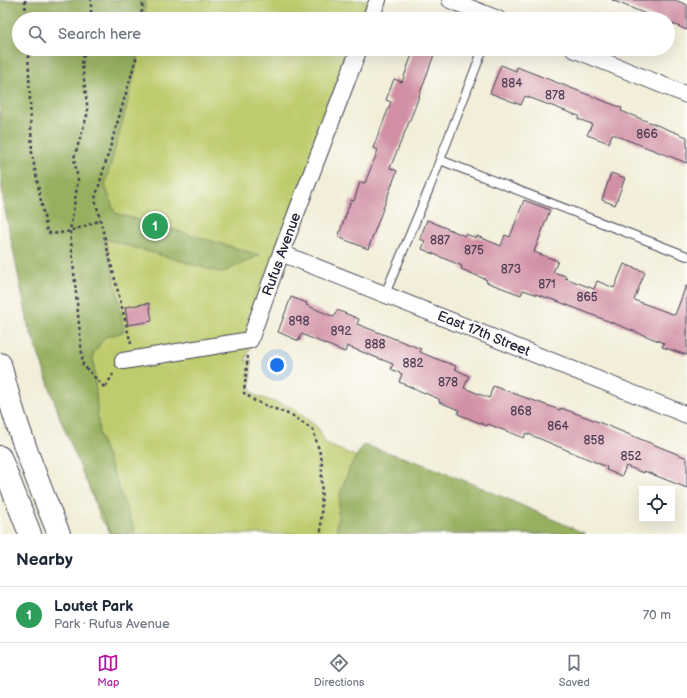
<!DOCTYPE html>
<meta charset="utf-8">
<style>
:root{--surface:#fff;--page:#f2f2f3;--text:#1f2937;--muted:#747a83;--line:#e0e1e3;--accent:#b5179e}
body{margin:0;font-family:"Balsamiq Sans",sans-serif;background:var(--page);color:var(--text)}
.controls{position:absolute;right:12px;bottom:12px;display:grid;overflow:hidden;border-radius:0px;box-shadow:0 4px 16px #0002}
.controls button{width:36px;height:36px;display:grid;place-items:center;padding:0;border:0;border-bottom:1px solid var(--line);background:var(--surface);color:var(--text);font:20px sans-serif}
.you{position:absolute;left:277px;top:365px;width:14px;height:14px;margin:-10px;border:3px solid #fff;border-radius:50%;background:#1a73e8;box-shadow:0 0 0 6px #1a73e833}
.badge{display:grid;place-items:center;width:26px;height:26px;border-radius:50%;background:var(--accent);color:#fff;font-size:13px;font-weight:700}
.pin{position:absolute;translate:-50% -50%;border:2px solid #fff;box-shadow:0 1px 4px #0006}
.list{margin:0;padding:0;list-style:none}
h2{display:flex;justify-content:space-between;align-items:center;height:52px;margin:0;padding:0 16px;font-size:17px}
h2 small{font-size:13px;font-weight:400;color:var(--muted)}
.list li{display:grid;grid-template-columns:26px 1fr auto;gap:12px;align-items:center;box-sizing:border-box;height:56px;padding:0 16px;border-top:1px solid var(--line)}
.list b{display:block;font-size:15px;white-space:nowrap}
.list p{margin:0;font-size:13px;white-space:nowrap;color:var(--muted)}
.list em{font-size:13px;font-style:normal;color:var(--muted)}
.icon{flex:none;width:22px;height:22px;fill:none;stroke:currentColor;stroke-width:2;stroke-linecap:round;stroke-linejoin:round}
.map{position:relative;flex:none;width:687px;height:534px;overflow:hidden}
.search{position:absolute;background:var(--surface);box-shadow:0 4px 16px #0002;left:12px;right:12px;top:12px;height:44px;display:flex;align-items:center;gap:10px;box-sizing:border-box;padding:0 14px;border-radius:22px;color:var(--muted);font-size:15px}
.sheet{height:108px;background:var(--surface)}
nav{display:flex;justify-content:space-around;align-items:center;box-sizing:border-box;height:56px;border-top:1px solid var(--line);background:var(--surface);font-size:11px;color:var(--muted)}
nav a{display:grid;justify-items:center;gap:2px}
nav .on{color:var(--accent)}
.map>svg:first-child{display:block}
.green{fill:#bfcc6e;stroke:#707754}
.forest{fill:#97b061;stroke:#5c694e}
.building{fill:#d190a4}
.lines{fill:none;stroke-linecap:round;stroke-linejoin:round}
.lane-casing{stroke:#414153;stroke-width:10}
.street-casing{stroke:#414153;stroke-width:18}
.highway-casing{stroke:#414153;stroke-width:24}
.path{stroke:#414153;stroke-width:2.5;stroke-dasharray:3 3;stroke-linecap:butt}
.lane{stroke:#fff;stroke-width:8}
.street{stroke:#fff;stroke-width:16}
.highway{stroke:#fff;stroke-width:22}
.labels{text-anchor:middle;stroke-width:3.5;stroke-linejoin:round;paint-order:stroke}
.number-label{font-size:12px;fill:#4e3e55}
.street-label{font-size:14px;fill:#22223b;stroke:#fdfcf7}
</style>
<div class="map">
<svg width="687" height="534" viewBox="0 0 687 534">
<rect width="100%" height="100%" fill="#fdfcf7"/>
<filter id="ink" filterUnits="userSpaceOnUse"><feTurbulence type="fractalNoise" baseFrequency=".025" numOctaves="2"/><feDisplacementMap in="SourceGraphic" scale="8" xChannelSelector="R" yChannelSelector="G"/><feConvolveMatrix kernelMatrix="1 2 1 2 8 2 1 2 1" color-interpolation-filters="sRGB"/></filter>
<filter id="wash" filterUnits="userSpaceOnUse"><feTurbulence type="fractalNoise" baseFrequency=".012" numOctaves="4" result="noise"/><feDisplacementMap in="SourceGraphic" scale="16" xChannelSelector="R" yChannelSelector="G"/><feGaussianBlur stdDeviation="0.9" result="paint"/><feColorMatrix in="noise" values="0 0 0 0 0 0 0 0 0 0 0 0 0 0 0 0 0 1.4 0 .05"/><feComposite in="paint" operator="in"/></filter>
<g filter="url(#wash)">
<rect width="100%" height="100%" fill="#f2eed9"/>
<path class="green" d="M0,0H379L372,19H19V49H361L245,361L251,360L250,389L256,396L293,408L318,428L326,444L542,534H111L100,517L28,325L0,126Z"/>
<path class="forest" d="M0,0H145V19H19V49H140L126,109L105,185L115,213L260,255L222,273L105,239L119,300L124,332L105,337L93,354L99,434L136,534H111L85,479L60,418L28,323L4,205L0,170Z
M363,445C440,466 513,502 586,534H336L340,494L350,467Z"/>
<g id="blocks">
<path class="building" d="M612,0H675L687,5V30L668,22V19H658Z
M414,49H436L414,110L390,168L397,171L368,249L338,237L351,200L354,201L360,182L365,183L378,150L373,148L391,102L386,100L394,79L402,82Z
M501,65L516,71L517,67L622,108L621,111L687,137V163L612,134L609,143L587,135L592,124L578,119L579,116L525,96L521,105L490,93Z
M611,173L625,178L615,205L602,200Z
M524,200L550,210L534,252L558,261L553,272L566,276L565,278L594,289L597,281L614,288L624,264L645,272L634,300L675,315L686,286H687V355L662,347L664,343L557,301L523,290L521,295L486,282L487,280L461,269L462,266L422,249L425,241L420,239L427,220L465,236L466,234L476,238L477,236L501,246L505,235L510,237Z
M291,297L307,303L306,305L334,317L337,310L359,319L357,324L421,349L420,352L434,358L456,366L455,369L469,376L464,388L489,398L493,386L560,410L561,408L586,417L687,458V488L644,471V473L626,466L622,476L606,470L607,467L526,433L524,438L488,424L487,426L458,414L459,410L439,402V399L399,382L402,374L391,369L393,364L347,346L345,352L301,334L299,341L278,332Z
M149,303L152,321L128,325L125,307Z"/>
</g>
</g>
<g filter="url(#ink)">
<use href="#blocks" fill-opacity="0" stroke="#414153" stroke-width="1"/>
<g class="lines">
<defs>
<path id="lane" d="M483,49L440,160L687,256
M385,294L429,189L440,160"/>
<path id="street" d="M450,0L498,19
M370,19L378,0
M573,49L687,95
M281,253L687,415
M123,361L250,340L281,253L359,49"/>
<path id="highway" d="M0,364C14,422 36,478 59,534
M0,457L30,534"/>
</defs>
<use href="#lane" class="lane-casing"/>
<use href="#street" class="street-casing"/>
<use href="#highway" class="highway-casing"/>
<path class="path" d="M25,0L26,19
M91,19V0
M141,19L143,0
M28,49L32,154L47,232C59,238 88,224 101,220
M85,49L82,64L88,112L74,158L78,180L70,231L83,365L105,388L113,374
M131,344L95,199L136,59L137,49
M248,356L244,393L255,401L293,416L313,430L322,460L321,534"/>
<use href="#lane" class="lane"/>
<use href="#street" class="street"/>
<use href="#highway" class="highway"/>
</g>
</g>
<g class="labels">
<g class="number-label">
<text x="512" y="87">884</text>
<text x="555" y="99">878</text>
<text x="647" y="138">866</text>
<text x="440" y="244">887</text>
<text x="474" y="254">875</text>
<text x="511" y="273">873</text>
<text x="547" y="288">871</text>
<text x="587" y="301">865</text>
<text x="299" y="325">898</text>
<text x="341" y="335">892</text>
<text x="375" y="348">888</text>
<text x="413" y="367">882</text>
<text x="448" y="386">878</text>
<text x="521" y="415">868</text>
<text x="558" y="430">864</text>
<text x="594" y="444">858</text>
<text x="631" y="460">852</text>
</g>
<g class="street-label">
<text transform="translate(281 254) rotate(-70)" y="5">Rufus Avenue</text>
<text transform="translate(484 333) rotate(22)" y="5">East 17th Street</text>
</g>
</g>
</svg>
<div class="controls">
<button><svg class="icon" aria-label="locate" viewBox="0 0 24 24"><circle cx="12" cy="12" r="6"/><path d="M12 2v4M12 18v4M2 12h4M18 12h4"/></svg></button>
</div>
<div class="you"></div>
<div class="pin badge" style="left:155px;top:226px;background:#2e9e5b">1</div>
<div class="search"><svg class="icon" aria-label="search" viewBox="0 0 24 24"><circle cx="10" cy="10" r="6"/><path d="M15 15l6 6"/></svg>Search here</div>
</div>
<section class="sheet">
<h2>Nearby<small></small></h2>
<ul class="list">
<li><span class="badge" style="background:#2e9e5b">1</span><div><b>Loutet Park</b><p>Park · Rufus Avenue</p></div><em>70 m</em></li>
</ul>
</section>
<nav>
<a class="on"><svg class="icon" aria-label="map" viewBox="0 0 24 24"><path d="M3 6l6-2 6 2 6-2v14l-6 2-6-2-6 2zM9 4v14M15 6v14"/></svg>Map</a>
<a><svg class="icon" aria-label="directions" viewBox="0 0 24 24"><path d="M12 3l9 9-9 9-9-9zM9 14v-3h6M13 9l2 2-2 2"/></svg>Directions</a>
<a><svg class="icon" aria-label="saved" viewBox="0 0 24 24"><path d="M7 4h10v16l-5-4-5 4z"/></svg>Saved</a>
</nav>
